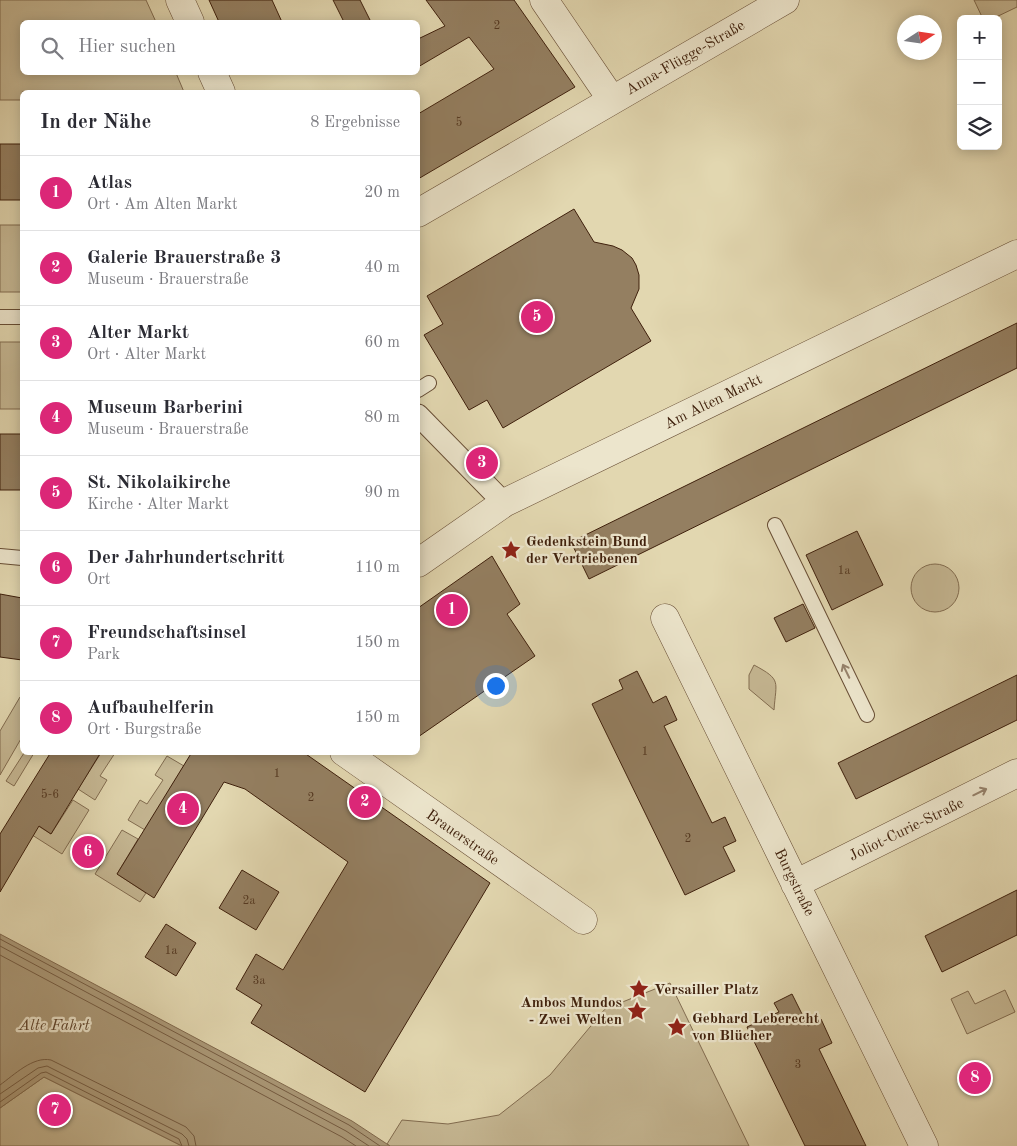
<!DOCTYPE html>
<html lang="de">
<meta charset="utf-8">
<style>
:root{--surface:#fff;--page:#f2f2f3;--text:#2b2b33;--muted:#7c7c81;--line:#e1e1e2;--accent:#db2777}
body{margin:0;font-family:"Old Standard TT",serif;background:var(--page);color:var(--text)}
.controls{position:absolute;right:15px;top:15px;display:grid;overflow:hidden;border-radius:8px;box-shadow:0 2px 12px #0003}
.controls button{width:45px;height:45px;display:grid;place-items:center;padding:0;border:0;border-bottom:1px solid var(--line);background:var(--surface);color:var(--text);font:25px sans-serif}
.compass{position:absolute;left:897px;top:15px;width:45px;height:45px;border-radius:50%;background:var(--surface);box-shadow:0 2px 12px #0003;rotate:78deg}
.you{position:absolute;left:495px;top:685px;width:18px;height:18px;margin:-12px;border:4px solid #fff;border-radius:50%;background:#1a73e8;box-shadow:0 0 0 8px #1a73e833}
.badge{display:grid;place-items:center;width:32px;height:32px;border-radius:50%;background:var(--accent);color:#fff;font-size:16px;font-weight:700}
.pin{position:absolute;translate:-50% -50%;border:2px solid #fff;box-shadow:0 1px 5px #0006}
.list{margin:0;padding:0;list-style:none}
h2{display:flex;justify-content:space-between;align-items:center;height:65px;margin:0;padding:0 20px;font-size:21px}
h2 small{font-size:16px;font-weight:400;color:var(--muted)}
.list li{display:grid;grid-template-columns:32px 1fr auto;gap:15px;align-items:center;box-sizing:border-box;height:75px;padding:0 20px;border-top:1px solid var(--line)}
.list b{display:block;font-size:19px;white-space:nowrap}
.list p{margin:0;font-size:16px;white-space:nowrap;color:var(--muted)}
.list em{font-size:16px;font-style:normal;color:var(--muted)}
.icon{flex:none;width:28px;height:28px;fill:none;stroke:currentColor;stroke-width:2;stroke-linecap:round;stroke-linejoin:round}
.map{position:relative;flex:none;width:1017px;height:1146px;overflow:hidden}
.search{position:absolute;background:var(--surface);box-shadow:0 2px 12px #0003;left:20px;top:20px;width:400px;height:55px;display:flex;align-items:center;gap:12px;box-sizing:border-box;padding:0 18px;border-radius:8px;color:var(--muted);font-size:19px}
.panel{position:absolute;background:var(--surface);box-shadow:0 2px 12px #0003;left:20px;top:90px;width:400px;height:665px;border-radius:8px}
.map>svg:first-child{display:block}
.green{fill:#c6b894;stroke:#826c50}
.water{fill:#ab9978;stroke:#80694d}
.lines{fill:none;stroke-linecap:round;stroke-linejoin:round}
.shore{stroke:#755c42;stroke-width:1}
.building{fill:#947f61;stroke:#3f200c}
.service-casing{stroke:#684e35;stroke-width:16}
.pedestrian-casing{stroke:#684e35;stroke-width:23}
.minor-casing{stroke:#684e35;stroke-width:29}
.service{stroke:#ece5cc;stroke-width:14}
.pedestrian{stroke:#ece5cc;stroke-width:21}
.minor{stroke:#ece5cc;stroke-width:28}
.oneway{stroke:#96826c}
.labels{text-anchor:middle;stroke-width:4.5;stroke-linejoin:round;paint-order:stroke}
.number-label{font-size:12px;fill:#543821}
.street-label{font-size:15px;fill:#3f200c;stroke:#ece5cc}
.poi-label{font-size:15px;font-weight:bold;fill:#3f200c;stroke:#ece5cc;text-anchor:start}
.water-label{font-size:16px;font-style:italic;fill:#5f442c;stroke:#ece5cc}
</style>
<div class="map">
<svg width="1017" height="1146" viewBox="0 0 1017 1146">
<rect width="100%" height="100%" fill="#e2d7b0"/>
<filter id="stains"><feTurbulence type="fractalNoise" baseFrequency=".004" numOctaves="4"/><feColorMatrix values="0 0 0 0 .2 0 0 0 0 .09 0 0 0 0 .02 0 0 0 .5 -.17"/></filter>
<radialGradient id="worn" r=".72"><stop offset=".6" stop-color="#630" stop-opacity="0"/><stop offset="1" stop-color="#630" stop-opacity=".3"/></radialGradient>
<path class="green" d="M0,0H146L156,22H22V72L176,73L184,92H22V100H0Z
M974,0H1017V7L992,19H983Z
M0,225H22V292H0Z
M0,342H22V409H0Z
M911 588a24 24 0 1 1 48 0a24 24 0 1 1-48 0Z
M754,665C782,680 776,681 774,710L749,689V675Z
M20,697L22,699V737L0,775V731Z
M24,753H34L14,786L6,781Z
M101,753H115L100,776L107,780L95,800L78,789Z
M167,756L184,766L145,830L128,820L140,800L147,804L163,780L155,775Z
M73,800L89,810L62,854L18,826L24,817L51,834Z
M122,830L138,839L117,874L146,893L140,902L95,874Z
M670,983L749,1146H390L387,1144L402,1120L448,1124L499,1115L550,1075L605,1009Z
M1005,990L1015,1012L967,1034L951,999L968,991L975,1004Z
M44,1077L182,1146H0V1108Z"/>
<path class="water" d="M0,934L352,1121L390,1146H182L44,1077L0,1108Z"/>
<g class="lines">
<path class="shore" d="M0,939L349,1125L380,1146
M0,946L346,1131L369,1146
M0,955L342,1137L356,1146
M0,1085C14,1075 33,1056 51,1060L186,1127L194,1136L196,1146
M0,1094L38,1068L47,1066L182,1134L187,1139L189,1146
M0,1102L41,1073L46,1072L179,1139L182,1146"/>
</g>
<path class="building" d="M209,0H272L282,22H219Z
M333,0H360L371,22H344Z
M426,0H514L575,87L418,179V114L494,69L469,37L418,67V39L445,26Z
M0,144H22V200H0Z
M574,209L594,242L613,246L622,250L632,258L636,265L639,275V289L631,308L651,341L503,428L487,400L469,410L424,335L443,324L427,296Z
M1017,323V368L589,579L571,542Z
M0,434H22V490H0Z
M857,531L883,585L832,610L806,555Z
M492,556L520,604L507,614L535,656L418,737V608Z
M0,594L22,598V660L0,657Z
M803,604L815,628L786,642L774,618Z
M637,671L653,703L666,696L677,720L664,726L712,823L725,817L736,841L723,847L735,871L685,895L592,704L623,689L619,680Z
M1017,675V720L856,799L838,763Z
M51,752H101L51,834L39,826L0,892V834Z
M192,752H303L490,883L365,1092L251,1023L262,1005L236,989L256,954L283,970L348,862L245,789L224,782L154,898L117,874Z
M242,870L279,892L256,930L219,908Z
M1017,890V935L942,972L925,936Z
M166,924L196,943L176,976L145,957Z
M792,994L808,1026L821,1019L832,1043L819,1049L866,1146H805L747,1027L779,1012L774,1003Z"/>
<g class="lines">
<defs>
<path id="service" d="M0,317H22
M418,390L429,383
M775,525L867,715
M0,556L22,558"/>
<path id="pedestrian" d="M418,415L504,503"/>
<path id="minor" d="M180,0L190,22
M544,0L612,100
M212,72L221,92
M418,213L785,0
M418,563L504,503L1017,254
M665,618L924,1146
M344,752L583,920
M795,884L1017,773"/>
</defs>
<use href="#service" class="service-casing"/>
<use href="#pedestrian" class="pedestrian-casing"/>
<use href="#minor" class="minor-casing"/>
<use href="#service" class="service"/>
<use href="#pedestrian" class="pedestrian"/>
<use href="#minor" class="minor"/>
</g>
<defs><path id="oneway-shaft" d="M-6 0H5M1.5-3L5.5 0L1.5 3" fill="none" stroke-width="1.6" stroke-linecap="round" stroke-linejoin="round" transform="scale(1.25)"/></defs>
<g class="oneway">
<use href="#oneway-shaft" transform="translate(846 671) rotate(-116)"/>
<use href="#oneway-shaft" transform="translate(980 792) rotate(-26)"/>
</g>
<defs>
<symbol id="sight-bare" viewBox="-9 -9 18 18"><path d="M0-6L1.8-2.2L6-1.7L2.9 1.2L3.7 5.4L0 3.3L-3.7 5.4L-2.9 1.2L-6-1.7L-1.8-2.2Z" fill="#8f2418" stroke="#ece5cc" stroke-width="2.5" paint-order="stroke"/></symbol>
</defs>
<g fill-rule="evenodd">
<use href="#sight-bare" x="497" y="536" width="28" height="28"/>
<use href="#sight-bare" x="625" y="975" width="28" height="28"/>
<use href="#sight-bare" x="623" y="997" width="28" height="28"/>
<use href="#sight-bare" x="663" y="1013" width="28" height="28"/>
</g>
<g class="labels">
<g class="number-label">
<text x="497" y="29">2</text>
<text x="459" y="126">5</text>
<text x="844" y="574">1a</text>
<text x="645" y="755">1</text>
<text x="277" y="777">1</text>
<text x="50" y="798">5-6</text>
<text x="311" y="801">2</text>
<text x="688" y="842">2</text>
<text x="249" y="904">2a</text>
<text x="171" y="954">1a</text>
<text x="259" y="984">3a</text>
<text x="798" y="1068">3</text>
</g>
<g class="street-label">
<text transform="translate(685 57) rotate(-30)" y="5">Anna-Flügge-Straße</text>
<text transform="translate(713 401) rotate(-26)" y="5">Am Alten Markt</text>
<text transform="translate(906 829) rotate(-26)" y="5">Joliot-Curie-Straße</text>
<text transform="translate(463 837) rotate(35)" y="5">Brauerstraße</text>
<text transform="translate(795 882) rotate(64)" y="5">Burgstraße</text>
</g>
<g class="poi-label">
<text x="526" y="546">Gedenkstein Bund<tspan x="526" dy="17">der Vertriebenen</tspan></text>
<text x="654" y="994">Versailler Platz</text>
<text x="622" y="1007" text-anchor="end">Ambos Mundos<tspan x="622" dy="17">- Zwei Welten</tspan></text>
<text x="692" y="1023">Gebhard Leberecht<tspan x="692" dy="17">von Blücher</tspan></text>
</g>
<g class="water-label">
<text x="54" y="1030">Alte Fahrt</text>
</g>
</g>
<rect width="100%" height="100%" filter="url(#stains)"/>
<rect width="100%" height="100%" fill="url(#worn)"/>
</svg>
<div class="controls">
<button>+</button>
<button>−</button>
<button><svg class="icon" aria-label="layers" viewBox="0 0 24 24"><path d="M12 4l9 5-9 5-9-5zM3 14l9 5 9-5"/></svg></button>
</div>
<svg class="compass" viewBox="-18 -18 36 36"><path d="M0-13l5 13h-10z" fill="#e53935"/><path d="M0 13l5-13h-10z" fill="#7c7c81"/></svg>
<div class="you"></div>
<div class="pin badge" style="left:452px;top:610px">1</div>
<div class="pin badge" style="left:365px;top:802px">2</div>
<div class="pin badge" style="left:482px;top:463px">3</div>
<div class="pin badge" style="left:183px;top:809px">4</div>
<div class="pin badge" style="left:537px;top:317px">5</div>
<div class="pin badge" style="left:88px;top:852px">6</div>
<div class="pin badge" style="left:55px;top:1110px">7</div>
<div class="pin badge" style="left:975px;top:1078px">8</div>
<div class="search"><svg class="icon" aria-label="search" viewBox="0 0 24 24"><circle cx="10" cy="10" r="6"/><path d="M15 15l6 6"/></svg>Hier suchen</div>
<section class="panel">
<h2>In der Nähe<small>8 Ergebnisse</small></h2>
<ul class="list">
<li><span class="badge">1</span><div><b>Atlas</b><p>Ort · Am Alten Markt</p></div><em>20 m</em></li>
<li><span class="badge">2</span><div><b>Galerie Brauerstraße 3</b><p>Museum · Brauerstraße</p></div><em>40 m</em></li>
<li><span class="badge">3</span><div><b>Alter Markt</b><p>Ort · Alter Markt</p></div><em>60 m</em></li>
<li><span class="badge">4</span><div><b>Museum Barberini</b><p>Museum · Brauerstraße</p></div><em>80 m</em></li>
<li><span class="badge">5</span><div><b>St. Nikolaikirche</b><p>Kirche · Alter Markt</p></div><em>90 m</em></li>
<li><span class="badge">6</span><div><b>Der Jahrhundertschritt</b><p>Ort</p></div><em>110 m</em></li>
<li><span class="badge">7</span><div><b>Freundschaftsinsel</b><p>Park</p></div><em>150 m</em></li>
<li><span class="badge">8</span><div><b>Aufbauhelferin</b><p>Ort · Burgstraße</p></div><em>150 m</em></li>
</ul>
</section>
</div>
